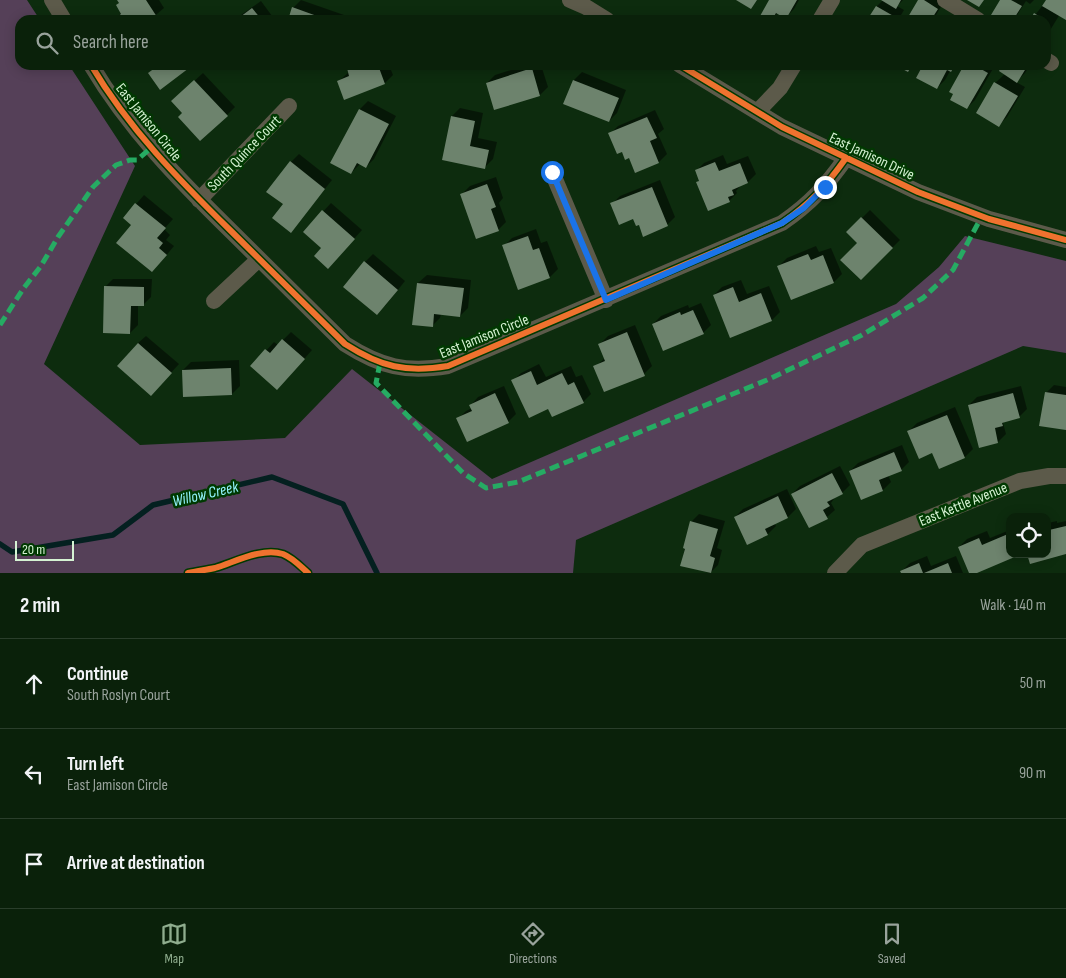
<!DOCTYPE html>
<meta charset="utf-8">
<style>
:root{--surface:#0a210a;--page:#182e18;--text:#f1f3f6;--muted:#99a39c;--line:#2a3e2b;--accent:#8fad8e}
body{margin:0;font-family:"Sofia Sans Condensed",sans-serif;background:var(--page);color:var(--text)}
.controls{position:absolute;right:15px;bottom:15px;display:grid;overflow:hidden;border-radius:10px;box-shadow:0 2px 12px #0003}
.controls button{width:45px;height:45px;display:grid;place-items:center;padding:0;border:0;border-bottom:1px solid var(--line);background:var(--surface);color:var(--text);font:25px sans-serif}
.scale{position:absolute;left:15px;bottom:12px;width:59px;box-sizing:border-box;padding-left:5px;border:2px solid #d5f2d3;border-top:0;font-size:14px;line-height:18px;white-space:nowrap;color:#d5f2d3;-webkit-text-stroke:4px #003901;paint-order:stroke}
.stop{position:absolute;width:15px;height:15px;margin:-11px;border:4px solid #1a73e8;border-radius:50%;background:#fff}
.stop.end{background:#1a73e8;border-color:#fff;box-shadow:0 1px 5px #0008}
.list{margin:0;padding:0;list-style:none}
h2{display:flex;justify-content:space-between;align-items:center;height:65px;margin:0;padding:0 20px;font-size:21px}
h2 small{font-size:16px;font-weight:400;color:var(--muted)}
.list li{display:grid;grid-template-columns:32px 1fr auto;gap:15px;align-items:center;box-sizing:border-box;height:90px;padding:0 20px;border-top:1px solid var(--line)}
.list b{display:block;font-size:19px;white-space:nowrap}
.list p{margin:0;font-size:16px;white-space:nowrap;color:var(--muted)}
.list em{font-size:16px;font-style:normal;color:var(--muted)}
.icon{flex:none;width:28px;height:28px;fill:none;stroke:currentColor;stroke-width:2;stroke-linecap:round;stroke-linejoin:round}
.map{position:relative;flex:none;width:1066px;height:573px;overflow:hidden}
.search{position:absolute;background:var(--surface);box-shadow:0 2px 12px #0003;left:15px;right:15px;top:15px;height:55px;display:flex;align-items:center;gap:12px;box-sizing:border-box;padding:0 18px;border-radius:15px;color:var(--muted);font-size:19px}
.sheet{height:335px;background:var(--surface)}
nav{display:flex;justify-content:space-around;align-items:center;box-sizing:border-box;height:70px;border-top:1px solid var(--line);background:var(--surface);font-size:14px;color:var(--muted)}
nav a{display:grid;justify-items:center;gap:2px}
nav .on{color:var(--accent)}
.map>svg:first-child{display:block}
.green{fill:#554058}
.shadow{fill:#0007}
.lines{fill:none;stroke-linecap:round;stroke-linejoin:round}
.stream{stroke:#042020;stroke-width:5.5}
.building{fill:#6d836d}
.minor{stroke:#5c5a4a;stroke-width:16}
.quiet{stroke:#26ab63;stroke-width:5;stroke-dasharray:10 5;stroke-linecap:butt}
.cycleway-casing{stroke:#003901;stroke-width:9}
.cycleway{stroke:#ef722f;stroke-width:6}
.route{stroke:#1a73e8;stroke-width:6}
.labels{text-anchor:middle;stroke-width:5;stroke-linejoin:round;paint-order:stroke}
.street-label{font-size:15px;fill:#d5f2d3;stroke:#003901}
.water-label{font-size:16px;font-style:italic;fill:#92f3fc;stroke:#003901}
</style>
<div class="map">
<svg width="1066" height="573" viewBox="0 0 1066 573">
<rect width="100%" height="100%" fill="#0d2c0e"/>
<path class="green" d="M0,0H27L40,20H20V65H69L135,166L44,364L140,445L285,438L352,369L492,479L896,304L939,267L965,236L1066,261V353L1023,346L576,540L573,573H0Z"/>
<path class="shadow" d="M118,0H159L164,8L150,20H114L122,12Z
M301,0L344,15L342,20H289L293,8Z
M771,0H799L794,9L786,17L778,13L770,20Z
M883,0H903L897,6L904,10L898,20H868L877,6Z
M919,0H945L933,20H911Z
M1001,0H1034L1030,4L1026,1L1014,20H1003Z
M1047,0H1066V18L1060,14L1046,37V20H1031Z
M261,1L275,20H234Z
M959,8L975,20H949Z
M351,65H389L393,75L385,83L339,81L349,72L348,68Z
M527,65H541L548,87L540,95L487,83L495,75Z
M924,65H956L950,71L945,80L937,88Z
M966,65H995L975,100L967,108L955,94Z
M1004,65H1030L1025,73L1016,82L1025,87L1007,117L999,125L995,83L1005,74Z
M582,72L626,90L617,113L609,121L565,104L574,80Z
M203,73L235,107L227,115L183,113L180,94Z
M368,101L396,116L374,159L366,167L360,164L351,173L360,109Z
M460,108L483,113L478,138L497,142L493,159L485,167L444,159L452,116Z
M655,110L664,129L658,134L667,154L659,162L636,172L630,156L622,150L610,134L618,126Z
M299,154L332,180L291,231L285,204L291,162Z
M723,155L727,164L748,156L756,174L748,182L741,185L736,191L737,193L729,201L698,182L700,180L696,171L704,163Z
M496,177L503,198L499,203L506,222L498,230L462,194L470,186Z
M660,180L675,217L667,225L639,223L634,217L612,204L620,196Z
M144,195L173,219L164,229L170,235L166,240L174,246L160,263L133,225L124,218Z
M331,203L362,230L336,259L305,231Z
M870,210L900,240L861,279L859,243L848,232Z
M536,229L541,243L547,241L558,269L550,277L519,288L504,246L512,238Z
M816,246L819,252L831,248L842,274L834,282L792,299L779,266L787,258Z
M373,254L405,281L385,306L365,262Z
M427,275L471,280L468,308L460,316L441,314L440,318L432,326L414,324L418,283Z
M113,279H152L151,297L143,305H138V325L130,333L105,287Z
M741,280L747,294L769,286L780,312L772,320L730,336L714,295L722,287Z
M701,303L711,325L703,333L653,324L661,316L688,305L689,308Z
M635,325L652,366L644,374L595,367L605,358L600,344L608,336Z
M291,332L312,350L285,381L252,366L274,342L278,345Z
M146,336L179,364L158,387L138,343Z
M239,360L240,386L232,394L183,370L191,362Z
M539,364L546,377L571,366L576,377L582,375L591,394L583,402L553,416L549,407L513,381L521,373Z
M1054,385L1066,387V429L1046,393Z
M504,386L516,414L508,422L458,419L466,411L472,408L471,405L478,397Z
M1021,386L1027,409L1019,417L1006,420L1003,423L1006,434L998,442L969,405L977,397Z
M955,407L973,449L965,457L932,452L909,431L917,423Z
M902,445L909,462L901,470L888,475L891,482L883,490L862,498L850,471L858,463Z
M840,466L850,485L842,493L836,496L831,503L835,510L827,517L792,494L800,486Z
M787,489L796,509L788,517L774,523L776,526L768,534L747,544L735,517L743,509Z
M699,514L725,521L717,548L722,550L718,565L710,573L681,565L691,522Z
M1045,514L1046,517H1034Z
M1057,521V523L1066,521V552L1031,562L1047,554V522L1048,523Z
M1010,530V554H1017L974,573H970L959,547L967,539L987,531L990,538Z
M927,556L931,566L956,556L963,573H903L902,571L910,563Z"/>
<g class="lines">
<path class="stream" d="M0,544L12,552L113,535L153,505L272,477L343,504L377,573"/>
</g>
<path class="building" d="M117,0H146L157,17L152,20H112L121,14L116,5L119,3Z
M736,0H757L751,9Z
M769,0H797L786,19L776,13L772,20H768L760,16Z
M881,0H901L896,9Z
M918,0H924L938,9L931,20H913L908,17Z
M967,0H984L979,7Z
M1000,0H1011L1022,6L1013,20H1000L991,15Z
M1046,0H1066V20L1042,6Z
M876,6L897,18L896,20H867Z
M292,7L328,20H288Z
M252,8L262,20H236Z
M1034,13L1045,20H1030Z
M159,65H193L160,90L148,73Z
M350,65H378L385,84L344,100L337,81L349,76L347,68L351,67Z
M895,65H912L908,72Z
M923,65H955L951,72L947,70L937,89L916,78Z
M964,65H974L988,73L967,109L950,100L953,94L949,92Z
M1002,65H1028L1017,83L999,71Z
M532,68L540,96L494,110L486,83Z
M194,80L228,116L200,141L178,117L182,113L171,101Z
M573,80L619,98L609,122L563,104Z
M994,82L1018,96L999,127L976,113Z
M359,109L389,124L366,168L357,163L351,174L330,163Z
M451,116L475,121L470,146L489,150L485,169L442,160Z
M647,117L657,138L650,141L659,163L635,173L629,158L625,160L622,152L617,154L608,133Z
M290,161L325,189L291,233L272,218L283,204L266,192Z
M715,162L719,171L740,163L748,183L732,190L734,195L728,197L730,202L708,211L696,182L699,181L695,170Z
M487,184L496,207L491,209L499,231L476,239L460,194Z
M652,187L668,226L643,237L639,225L636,226L633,219L619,225L610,203Z
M135,203L166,228L157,238L163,243L159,248L167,255L152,272L116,243L131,225L123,218Z
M322,210L355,239L328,269L314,256L321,248L303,232Z
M861,217L893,248L861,280L840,260L857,243L846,232Z
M528,236L533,250L539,248L550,278L518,290L502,245Z
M808,254L811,260L823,255L834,283L791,300L777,266Z
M364,261L398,290L377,315L343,287Z
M417,283L464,288L460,317L434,314L433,327L412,325Z
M104,286L144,287V306H131L130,334L103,333Z
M733,287L739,302L761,293L772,321L730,338L713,295Z
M693,310L704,334L663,351L652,324L680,312L681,315Z
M627,332L645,376L604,392L593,366L605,361L598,344Z
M282,339L305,359L277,390L250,366L265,349L270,353Z
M138,343L172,373L151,396L117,366Z
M231,368L232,395L183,397L182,370Z
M531,371L537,385L562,373L568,385L574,382L584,403L552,417L548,409L529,418L511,380Z
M1045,392L1066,395V430L1039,426Z
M495,393L509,423L467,442L456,418L472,411L469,405Z
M1013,393L1020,418L1002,423L1003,426L995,428L998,443L979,448L968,405Z
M947,415L965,458L939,469L932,453L919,459L907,431Z
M894,452L902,471L879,480L883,491L861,500L849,471Z
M832,473L843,494L827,502L830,506L823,510L828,519L809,528L791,494Z
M778,496L788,518L765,529L768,535L747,545L734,517Z
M690,521L718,529L710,556L715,558L711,573L680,566L685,549L683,548Z
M1066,526V554L1030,564L1027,554H1047V528H1049V530Z
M1008,534L1010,539V554H1016L1017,556L977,573H969L958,547L979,538L982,545Z
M919,563L923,573H901L900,571Z
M948,563L952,573H924Z"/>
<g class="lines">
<path class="minor" d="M52,0L64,20
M570,0L586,7L607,20
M945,0L978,20
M820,20L832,0
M1046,60L1051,63
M91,65C129,129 180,181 232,232C270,270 308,307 345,344C381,367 406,373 448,366L782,223C811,203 826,186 846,158
M680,65L782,127L918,192L989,219L1066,240
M757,112L780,88L794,65
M552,172L606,300
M199,200L289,106
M214,301L259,259
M835,573L862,545L1020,481L1049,476H1066"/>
<path class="quiet" d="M0,325L23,289L41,266L58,237L93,187L116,165L130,160H137L151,148
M380,363L376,383L463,473L486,488L518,482L767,380L862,335L923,298L953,270L982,216"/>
<defs>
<path id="cycleway" d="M91,65C129,129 180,181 232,232C270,270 308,307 345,344C381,367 406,373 448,366L782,223C811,203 826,186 846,158
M680,65L782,127L918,192L989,219L1066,240
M188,573C197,571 206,570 215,568C235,562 262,547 283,554C293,558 300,566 308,573"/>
</defs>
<use href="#cycleway" class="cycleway-casing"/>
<use href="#cycleway" class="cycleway"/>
</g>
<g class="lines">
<path class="route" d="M552,172L606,300L782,223L804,208L825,187"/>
</g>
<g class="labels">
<g class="street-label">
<text transform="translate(149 122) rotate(51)" y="5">East Jamison Circle</text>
<text transform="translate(244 153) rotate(-46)" y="5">South Quince Court</text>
<text transform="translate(872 156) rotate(25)" y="5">East Jamison Drive</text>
<text transform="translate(484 336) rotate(-22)" y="5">East Jamison Circle</text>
<text transform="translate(963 504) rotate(-22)" y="5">East Kettle Avenue</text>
</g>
<g class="water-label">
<text transform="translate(205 493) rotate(-13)" y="6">Willow Creek</text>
</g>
</g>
</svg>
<div class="controls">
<button><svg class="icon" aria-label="locate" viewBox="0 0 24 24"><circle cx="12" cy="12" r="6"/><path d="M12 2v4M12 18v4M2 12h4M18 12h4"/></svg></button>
</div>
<div class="scale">20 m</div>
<div class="stop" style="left:552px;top:172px"></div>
<div class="stop end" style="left:825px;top:187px"></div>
<div class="search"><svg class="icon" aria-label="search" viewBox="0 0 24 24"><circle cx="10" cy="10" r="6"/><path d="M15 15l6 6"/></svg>Search here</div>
</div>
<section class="sheet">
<h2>2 min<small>Walk · 140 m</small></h2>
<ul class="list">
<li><svg class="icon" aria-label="ahead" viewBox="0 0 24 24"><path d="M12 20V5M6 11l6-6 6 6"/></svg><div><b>Continue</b><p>South Roslyn Court</p></div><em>50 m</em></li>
<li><svg class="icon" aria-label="left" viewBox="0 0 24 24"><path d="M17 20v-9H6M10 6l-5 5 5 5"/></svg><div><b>Turn left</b><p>East Jamison Circle</p></div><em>90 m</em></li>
<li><svg class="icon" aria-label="arrive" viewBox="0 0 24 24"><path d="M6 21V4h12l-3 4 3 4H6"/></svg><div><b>Arrive at destination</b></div></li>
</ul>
</section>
<nav>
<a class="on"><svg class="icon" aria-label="map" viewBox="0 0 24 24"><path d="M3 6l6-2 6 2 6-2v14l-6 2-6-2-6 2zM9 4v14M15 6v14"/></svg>Map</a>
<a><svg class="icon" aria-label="directions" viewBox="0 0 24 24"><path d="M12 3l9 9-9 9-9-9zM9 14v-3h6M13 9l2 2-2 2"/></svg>Directions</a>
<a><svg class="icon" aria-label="saved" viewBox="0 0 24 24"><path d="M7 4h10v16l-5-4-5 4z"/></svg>Saved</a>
</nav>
